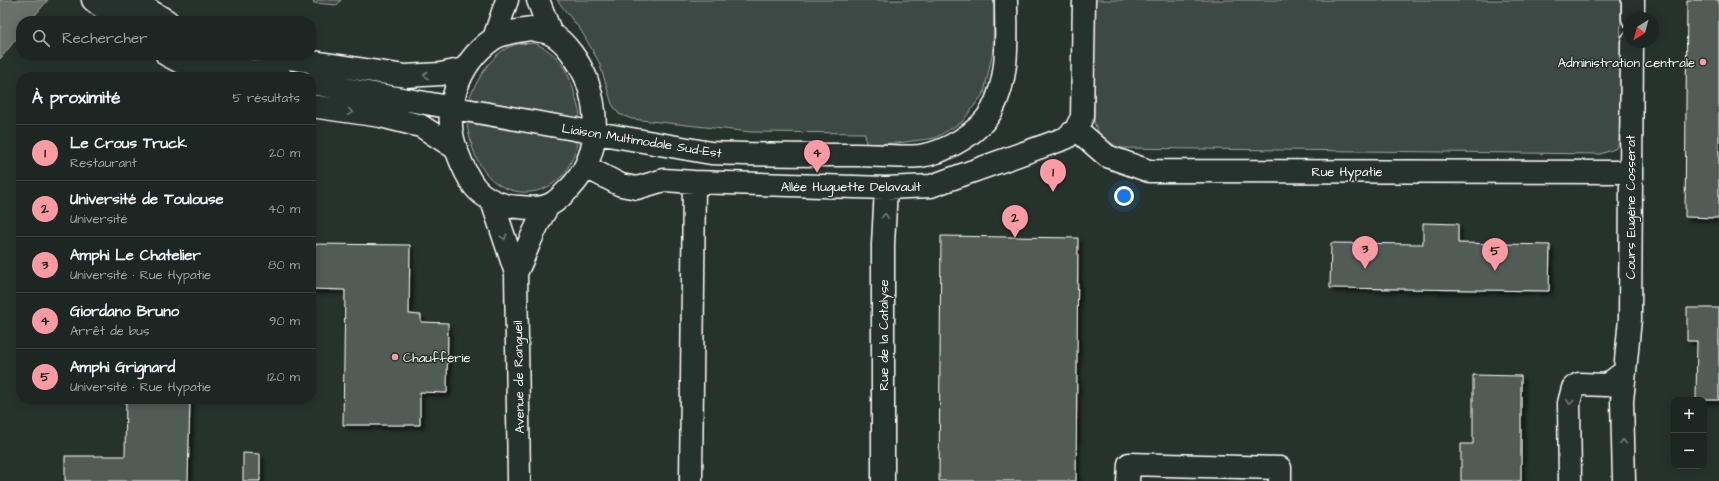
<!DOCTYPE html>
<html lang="fr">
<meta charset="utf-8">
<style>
:root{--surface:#1c2622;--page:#29322f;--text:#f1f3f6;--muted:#a0a5a5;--line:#3a4340;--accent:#ff9aa2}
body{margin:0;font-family:"Architects Daughter",sans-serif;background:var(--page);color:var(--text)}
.controls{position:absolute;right:12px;bottom:12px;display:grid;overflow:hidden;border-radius:8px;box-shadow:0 2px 10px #0003}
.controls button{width:36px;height:36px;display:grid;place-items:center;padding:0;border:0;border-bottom:1px solid var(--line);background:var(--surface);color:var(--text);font:20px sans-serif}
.compass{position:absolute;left:1623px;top:12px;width:36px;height:36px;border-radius:50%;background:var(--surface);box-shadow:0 2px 10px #0003;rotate:216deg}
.you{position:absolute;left:1124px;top:196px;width:14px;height:14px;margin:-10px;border:3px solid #fff;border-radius:50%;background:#1a73e8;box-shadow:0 0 0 6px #1a73e833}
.badge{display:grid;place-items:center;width:26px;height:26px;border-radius:50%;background:var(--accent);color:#111;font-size:13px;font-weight:700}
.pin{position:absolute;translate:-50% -33px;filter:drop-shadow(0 1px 2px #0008)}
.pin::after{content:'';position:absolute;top:21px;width:14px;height:12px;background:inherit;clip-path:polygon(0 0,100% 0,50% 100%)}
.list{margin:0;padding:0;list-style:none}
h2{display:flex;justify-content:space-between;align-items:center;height:52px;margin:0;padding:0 16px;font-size:17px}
h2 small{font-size:13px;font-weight:400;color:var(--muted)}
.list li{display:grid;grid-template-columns:26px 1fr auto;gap:12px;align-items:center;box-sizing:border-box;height:56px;padding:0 16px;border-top:1px solid var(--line)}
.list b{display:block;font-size:15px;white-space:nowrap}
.list p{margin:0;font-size:13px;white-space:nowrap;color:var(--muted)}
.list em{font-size:13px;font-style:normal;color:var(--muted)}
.icon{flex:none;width:22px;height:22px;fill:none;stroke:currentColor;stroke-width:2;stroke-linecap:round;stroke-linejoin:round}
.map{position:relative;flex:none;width:1719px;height:481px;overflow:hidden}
.search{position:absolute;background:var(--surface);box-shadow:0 2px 10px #0003;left:16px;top:16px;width:300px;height:44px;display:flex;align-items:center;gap:10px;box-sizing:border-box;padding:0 14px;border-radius:16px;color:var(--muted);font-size:15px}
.panel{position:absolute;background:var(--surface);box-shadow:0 2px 10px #0003;left:16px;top:72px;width:300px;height:332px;border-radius:16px}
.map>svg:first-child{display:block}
.green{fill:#3e4944;stroke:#9ea4a2}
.water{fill:#67706c;stroke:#a4a9a7}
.building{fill:#515c57;stroke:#fff;filter:url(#shadow)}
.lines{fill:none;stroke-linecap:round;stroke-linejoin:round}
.minor-casing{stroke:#fff;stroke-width:25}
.minor{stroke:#26332d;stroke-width:22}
.oneway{stroke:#727a76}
.poi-dot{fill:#ff9aa2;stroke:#26332d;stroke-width:1.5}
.labels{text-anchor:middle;stroke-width:3;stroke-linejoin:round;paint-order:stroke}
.poi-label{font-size:13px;fill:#fff;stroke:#26332d;text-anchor:end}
.street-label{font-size:13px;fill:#fff;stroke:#26332d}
</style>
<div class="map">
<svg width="1719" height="481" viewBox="0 0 1719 481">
<defs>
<filter id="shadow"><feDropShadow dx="3.5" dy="3.5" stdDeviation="2" flood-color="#0009"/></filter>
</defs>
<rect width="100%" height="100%" fill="#26332d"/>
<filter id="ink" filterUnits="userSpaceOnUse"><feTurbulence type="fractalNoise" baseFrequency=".025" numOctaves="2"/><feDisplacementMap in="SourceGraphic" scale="8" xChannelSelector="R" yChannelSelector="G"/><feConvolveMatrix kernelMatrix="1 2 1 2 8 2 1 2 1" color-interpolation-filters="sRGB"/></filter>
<g filter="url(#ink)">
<path class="green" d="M313,0H341L337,5L314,3Z
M557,0H994L993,51L984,93L962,122L935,138L898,143L866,144L865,133L751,132L632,119L619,114L612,104L599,62L582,32Z
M1095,0H1621L1619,143L1615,149L1600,154L1119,148L1100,137L1094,122Z
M534,43C568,57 572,83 580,115L578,118L472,99L470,96C480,76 493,49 518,44C523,43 529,44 534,43Z
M469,122L575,141L577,144C574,156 570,167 561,177C539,200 502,196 484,171C474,157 470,141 467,125Z"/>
<path class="water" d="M0,0H48L30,21H21V33L0,59Z"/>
<path class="building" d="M1687,0H1719V218L1685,217Z
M1423,223L1458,224V243L1550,245L1549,291L1330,288L1331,243L1423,244Z
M941,236L1078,238L1076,481H939Z
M311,244L410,245L409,314L421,315V322L448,323L447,393L420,392V425H343L345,290L311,289Z
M1687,308H1719V400H1696L1697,341H1687Z
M1473,375L1521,376V481H1461V444H1473Z
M126,399H190L188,481H65V456H125Z
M243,453L260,454V481H243Z"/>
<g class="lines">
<defs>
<path id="minor" d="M93,0L120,21
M113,0L141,20
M132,0L167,21
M538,0L551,34
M1633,18V0
M531,29C537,31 546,31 551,34C566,41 580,64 586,78C600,116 599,158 570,188C564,193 557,202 549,205C540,209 528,208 519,207C503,207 484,199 474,186C467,176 462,165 458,154C440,113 458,63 493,39C504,32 518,31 531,29Z
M494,38L507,0
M167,55L209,77
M197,55L227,65L281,77
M268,55L405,76L441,74L464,69
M311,83L711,153C759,155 808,155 856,155C877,155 899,158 920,156C945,153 980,132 992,110C1010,76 1006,37 1006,0
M311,106L381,116L421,126L455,148
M1076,129L1107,156L1149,171L1630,172
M586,167L621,185L637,188L664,180L694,182L886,188L931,186L1066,138L1076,129L1082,117L1084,0
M492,201L516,273L519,481
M516,273C528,249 534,226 549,205
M1625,371L1630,319L1632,42
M691,481L694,182
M883,481V244L886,188
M1128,481L1129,464L1280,468V481
M1570,481L1569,403L1573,388L1579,384L1607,385L1625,371L1622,401L1624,481"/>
</defs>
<use href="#minor" class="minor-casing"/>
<use href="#minor" class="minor"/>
</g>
<defs><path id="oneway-chevron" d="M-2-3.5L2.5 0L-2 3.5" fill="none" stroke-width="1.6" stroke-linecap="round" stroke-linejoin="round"/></defs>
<g class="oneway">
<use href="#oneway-chevron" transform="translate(426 75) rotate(178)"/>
<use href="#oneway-chevron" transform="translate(350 112) rotate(8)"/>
<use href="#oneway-chevron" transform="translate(885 216) rotate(-86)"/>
<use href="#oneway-chevron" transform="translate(504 237) rotate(72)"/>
<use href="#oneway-chevron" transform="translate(1570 402) rotate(99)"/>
<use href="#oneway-chevron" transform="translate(1623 442) rotate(-91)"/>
</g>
</g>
<g class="poi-dot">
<circle cx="1703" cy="62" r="4"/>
<circle cx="395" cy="357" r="4"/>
</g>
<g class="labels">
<g class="poi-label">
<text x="1695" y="67">Administration centrale</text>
<text x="403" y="362" text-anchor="start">Chaufferie</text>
</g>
<g class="street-label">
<text transform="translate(642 140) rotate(9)" y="5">Liaison Multimodale Sud-Est</text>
<text x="1347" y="176">Rue Hypatie</text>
<text x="851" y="191">Allée Huguette Delavault</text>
<text transform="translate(1630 207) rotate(-90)" y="5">Cours Eugène Cosserat</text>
<text transform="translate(883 335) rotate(-90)" y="5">Rue de la Catalyse</text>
<text transform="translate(518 377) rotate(-91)" y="5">Avenue de Rangueil</text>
</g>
</g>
</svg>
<div class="controls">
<button>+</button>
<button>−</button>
</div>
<svg class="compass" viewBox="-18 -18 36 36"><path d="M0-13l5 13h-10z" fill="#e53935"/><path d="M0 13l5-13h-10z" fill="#a0a5a5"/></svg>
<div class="you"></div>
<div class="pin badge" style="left:1053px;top:192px">1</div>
<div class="pin badge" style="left:1015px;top:238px">2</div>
<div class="pin badge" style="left:1365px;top:269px">3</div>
<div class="pin badge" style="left:817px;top:173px">4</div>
<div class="pin badge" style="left:1495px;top:271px">5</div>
<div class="search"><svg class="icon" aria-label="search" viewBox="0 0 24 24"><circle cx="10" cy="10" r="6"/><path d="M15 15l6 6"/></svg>Rechercher</div>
<section class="panel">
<h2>À proximité<small>5 résultats</small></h2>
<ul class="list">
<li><span class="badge">1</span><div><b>Le Crous Truck</b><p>Restaurant</p></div><em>20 m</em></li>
<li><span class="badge">2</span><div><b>Université de Toulouse</b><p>Université</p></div><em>40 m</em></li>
<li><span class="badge">3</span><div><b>Amphi Le Chatelier</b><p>Université · Rue Hypatie</p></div><em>80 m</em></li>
<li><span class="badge">4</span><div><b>Giordano Bruno</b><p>Arrêt de bus</p></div><em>90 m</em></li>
<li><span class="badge">5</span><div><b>Amphi Grignard</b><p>Université · Rue Hypatie</p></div><em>120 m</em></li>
</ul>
</section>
</div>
